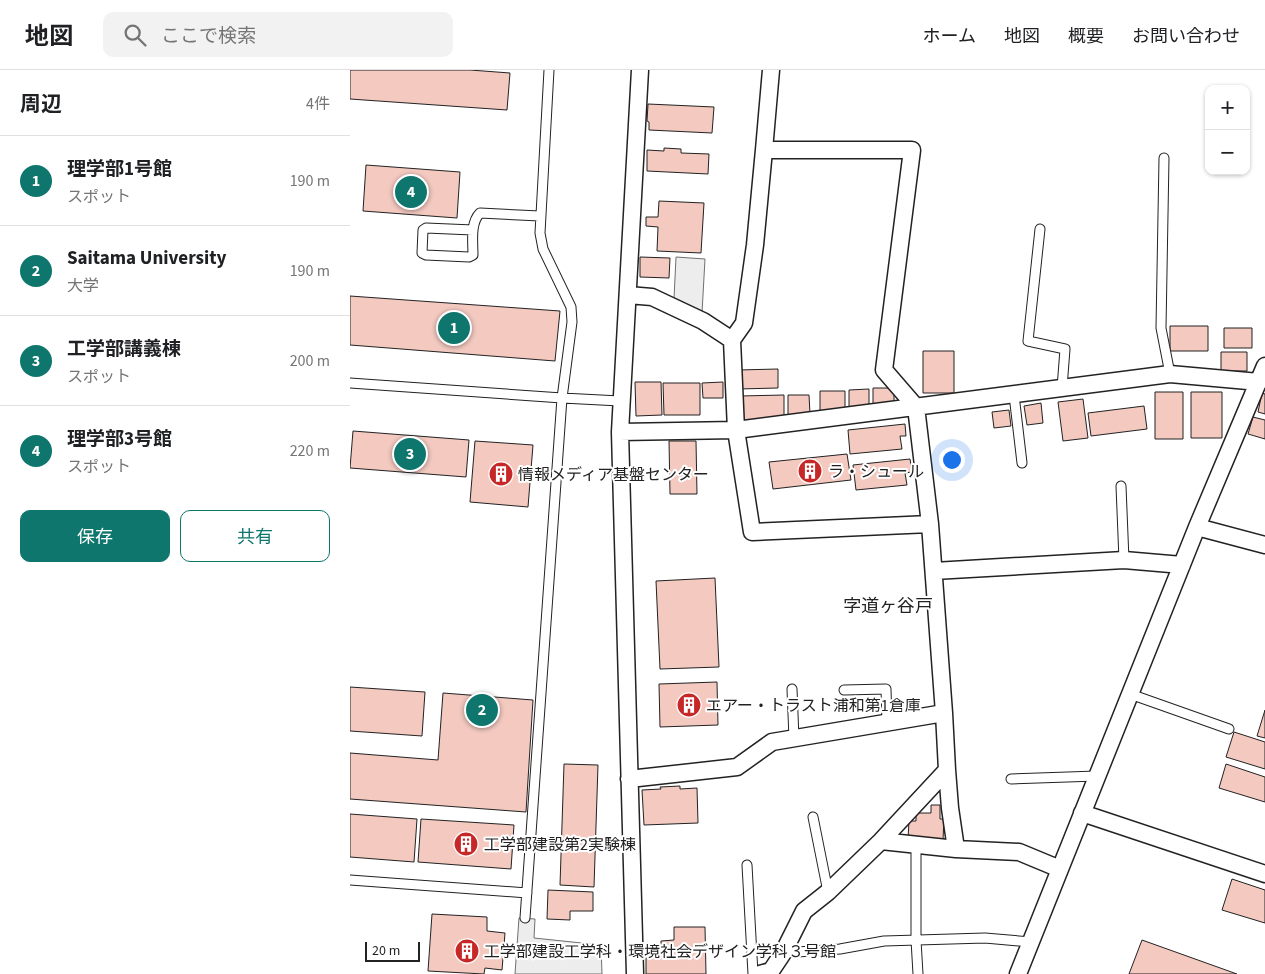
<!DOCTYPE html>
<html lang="ja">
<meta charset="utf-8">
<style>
:root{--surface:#fff;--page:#f2f2f2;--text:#202124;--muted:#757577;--line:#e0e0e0;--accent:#0f766e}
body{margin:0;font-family:"Source Sans 3","Noto Sans JP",sans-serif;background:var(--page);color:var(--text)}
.controls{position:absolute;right:15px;top:15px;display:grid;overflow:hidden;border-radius:10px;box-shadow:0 1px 4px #0004}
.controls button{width:45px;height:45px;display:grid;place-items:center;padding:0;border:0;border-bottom:1px solid var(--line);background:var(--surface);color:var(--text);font:25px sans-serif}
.scale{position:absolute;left:15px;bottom:12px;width:55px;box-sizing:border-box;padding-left:5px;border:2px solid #222;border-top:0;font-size:14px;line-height:18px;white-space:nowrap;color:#222;-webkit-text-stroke:4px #fff;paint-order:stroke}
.you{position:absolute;left:601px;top:389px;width:18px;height:18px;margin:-12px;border:4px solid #fff;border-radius:50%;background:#1a73e8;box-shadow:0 0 0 8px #1a73e833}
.badge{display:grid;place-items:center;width:32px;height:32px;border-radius:50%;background:var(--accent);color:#fff;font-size:16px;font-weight:700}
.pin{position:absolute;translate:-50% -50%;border:2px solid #fff;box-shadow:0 1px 5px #0006}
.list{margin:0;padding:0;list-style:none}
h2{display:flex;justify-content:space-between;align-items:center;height:65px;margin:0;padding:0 20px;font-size:21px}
h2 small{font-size:16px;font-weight:400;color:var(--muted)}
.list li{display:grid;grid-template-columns:32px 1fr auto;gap:15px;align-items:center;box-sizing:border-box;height:90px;padding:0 20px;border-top:1px solid var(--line)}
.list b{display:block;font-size:19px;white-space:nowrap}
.list p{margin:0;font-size:16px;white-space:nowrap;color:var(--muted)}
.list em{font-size:16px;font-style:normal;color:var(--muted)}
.actions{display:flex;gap:10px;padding:15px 20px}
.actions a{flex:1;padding:11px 0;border:1px solid var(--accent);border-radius:10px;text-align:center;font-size:18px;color:var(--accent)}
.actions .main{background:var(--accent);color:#fff}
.icon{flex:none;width:28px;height:28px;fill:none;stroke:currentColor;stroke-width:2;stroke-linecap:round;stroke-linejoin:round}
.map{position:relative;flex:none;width:915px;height:904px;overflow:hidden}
header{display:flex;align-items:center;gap:30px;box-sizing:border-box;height:70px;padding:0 25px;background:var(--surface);border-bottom:1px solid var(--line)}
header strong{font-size:24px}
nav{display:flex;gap:28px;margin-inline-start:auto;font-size:18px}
.search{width:350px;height:45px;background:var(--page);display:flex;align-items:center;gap:12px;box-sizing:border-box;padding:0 18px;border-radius:10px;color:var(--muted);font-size:19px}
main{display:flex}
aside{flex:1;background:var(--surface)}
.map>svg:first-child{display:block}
.parking{fill:#ededed;stroke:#6f6f6f}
.building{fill:#f3c9c0;stroke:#222}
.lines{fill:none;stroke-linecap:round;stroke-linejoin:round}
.service-casing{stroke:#222;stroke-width:11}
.minor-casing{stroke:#222;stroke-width:19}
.service{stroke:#fff;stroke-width:9}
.minor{stroke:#fff;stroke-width:16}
.labels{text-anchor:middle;stroke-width:4;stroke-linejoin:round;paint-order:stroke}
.poi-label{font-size:16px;fill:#222;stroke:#fff;text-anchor:start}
.neighbourhood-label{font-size:18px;fill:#222;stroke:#fff}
</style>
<header>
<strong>地図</strong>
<div class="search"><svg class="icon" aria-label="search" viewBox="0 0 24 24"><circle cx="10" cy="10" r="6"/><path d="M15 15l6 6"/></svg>ここで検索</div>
<nav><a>ホーム</a><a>地図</a><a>概要</a><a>お問い合わせ</a></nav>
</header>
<main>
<aside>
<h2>周辺<small>4件</small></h2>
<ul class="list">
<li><span class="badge">1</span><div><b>理学部1号館</b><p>スポット</p></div><em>190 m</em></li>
<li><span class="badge">2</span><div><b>Saitama University</b><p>大学</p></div><em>190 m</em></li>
<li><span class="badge">3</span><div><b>工学部講義棟</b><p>スポット</p></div><em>200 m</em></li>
<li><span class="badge">4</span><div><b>理学部3号館</b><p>スポット</p></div><em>220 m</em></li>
</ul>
<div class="actions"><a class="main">保存</a><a>共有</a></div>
</aside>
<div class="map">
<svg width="915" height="904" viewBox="0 0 915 904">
<rect width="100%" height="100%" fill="#fff"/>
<path class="parking" d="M326,187L355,189L352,243L324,229Z
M169,848L185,849L184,868L251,875L252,904H165Z"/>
<path class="building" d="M0,0H120L160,3L157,40L0,29Z
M298,34L364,37L362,63L299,60V52L297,51Z
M314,78L331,79V83L359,84L358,104L297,101V80L314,81Z
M16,95L110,102L107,148L13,141Z
M309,131L354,133L351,183L307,181L308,157L296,156V147H308Z
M290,187L320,188L319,208L290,207Z
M0,226L210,241L205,291L0,275Z
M820,256H858V281H820Z
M874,258H902V278H874Z
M573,281H604V323H573Z
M871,282H897V301H871Z
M428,299V318L388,319V300Z
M285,312H311L312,345L286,346Z
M373,312V328H353L352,313Z
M313,313H350V345H314Z
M523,318H544V336H523Z
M519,319V338L499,339V320Z
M470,321H495V341L470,342Z
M805,322H833V369H805Z
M841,322H872V368H841Z
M912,323L915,324V344L908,342Z
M434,325V350L390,351V326Z
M438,325H459L460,344L438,345Z
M733,329L738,368L713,371L708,332Z
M691,333L693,353L677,355L674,336Z
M794,336L797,359L741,366L738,343Z
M659,340L661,356L644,358L642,342Z
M903,347L915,350V369L898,364Z
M555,354L556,366H550L552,379L500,384L498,360Z
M3,361L119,370L116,407L0,398Z
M125,371L183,375L178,437L120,432Z
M319,371H346L347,424H320Z
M497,384L501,410L423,419L419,392Z
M560,389L562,402L555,403L557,415L506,420L503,395Z
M365,508L369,597L310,599L306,511Z
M367,612L368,655L310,657L309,614Z
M0,617L75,622L72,666L0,661Z
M93,623L183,630L176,742L0,729V683L88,690Z
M915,640V668L907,666Z
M884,662L915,672V699L876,687Z
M214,694L248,695L244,817L210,815Z
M876,694L915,707V732L869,718Z
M330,716V719L347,718L348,753L294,755L292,720L311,719L310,717Z
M581,735H590V749H594L593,770L558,769L559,751H566V743H581Z
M0,744L67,749L64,792L0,787Z
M71,749L164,755L161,799L68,792Z
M882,809L915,820V853L872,840Z
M198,820L243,822V841H220V850L197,849Z
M82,844L137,847V861L155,863L152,900L135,898L134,904L78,901Z
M324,857H355L356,904H296V876H311V871L324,870Z
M792,870L887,904H779Z"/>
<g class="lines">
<defs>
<path id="service" d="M814,88L811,258L820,304
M690,159L678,271L715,279L712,318
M123,160L76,158L73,160L72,183L76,185L119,187L123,185C123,172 120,153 130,143L190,146
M0,313L212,328L222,252L221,237L193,179L190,163L199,0
M664,325L672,393
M771,416L774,490
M442,619L444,669
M494,620L536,619L537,653
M780,624L879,659
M661,709L747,706
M463,747L478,822
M566,775V870L568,904
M397,795L403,904
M0,810L177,823
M175,848L212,328L270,331
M433,883L490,879L534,871L635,868L681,872"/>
<path id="minor" d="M414,80H562L534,300L566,337L580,454L402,462L386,360L382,270L394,253L405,175Z
M414,80L421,0
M278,225L302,227L353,251L382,270
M270,362L386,360L820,304L909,312
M847,457L915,475
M584,501L774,490L832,495
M597,700L600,738L606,779
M279,709L387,697L422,672L594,643
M732,743L915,804
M531,771L606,779L669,782L710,799
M285,904L270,362L290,0
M410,904L421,901L433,883L454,841L478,822L531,771L597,700L594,643L580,454
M668,904L847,457L915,296"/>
</defs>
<use href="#service" class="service-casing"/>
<use href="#minor" class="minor-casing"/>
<use href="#service" class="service"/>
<use href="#minor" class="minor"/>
</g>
<defs>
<symbol id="building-disc" viewBox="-11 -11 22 22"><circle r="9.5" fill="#c62828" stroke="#fff"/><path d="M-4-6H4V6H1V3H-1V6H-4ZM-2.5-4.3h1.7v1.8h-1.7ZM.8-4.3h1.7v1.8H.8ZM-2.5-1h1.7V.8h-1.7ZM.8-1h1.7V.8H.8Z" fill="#fff"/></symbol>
</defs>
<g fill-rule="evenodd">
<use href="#building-disc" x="446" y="387" width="28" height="28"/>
<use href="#building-disc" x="137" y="390" width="28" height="28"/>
<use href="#building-disc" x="325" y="621" width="28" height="28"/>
<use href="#building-disc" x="102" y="760" width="28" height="28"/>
<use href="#building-disc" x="103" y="867" width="28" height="28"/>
</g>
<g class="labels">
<g class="poi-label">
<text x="478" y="407">ラ・シュール</text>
<text x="168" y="410">情報メディア基盤センター</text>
<text x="356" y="641">エアー・トラスト浦和第1倉庫</text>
<text x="134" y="780">工学部建設第2実験棟</text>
<text x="134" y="887">工学部建設工学科・環境社会デザイン学科３号館</text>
</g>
<g class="neighbourhood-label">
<text x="538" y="542">字道ヶ谷戸</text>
</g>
</g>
</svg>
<div class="controls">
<button>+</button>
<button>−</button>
</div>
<div class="scale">20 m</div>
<div class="you"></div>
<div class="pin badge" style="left:104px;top:258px">1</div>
<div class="pin badge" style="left:132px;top:640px">2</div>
<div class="pin badge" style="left:60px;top:384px">3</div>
<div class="pin badge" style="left:61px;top:122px">4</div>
</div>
</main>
